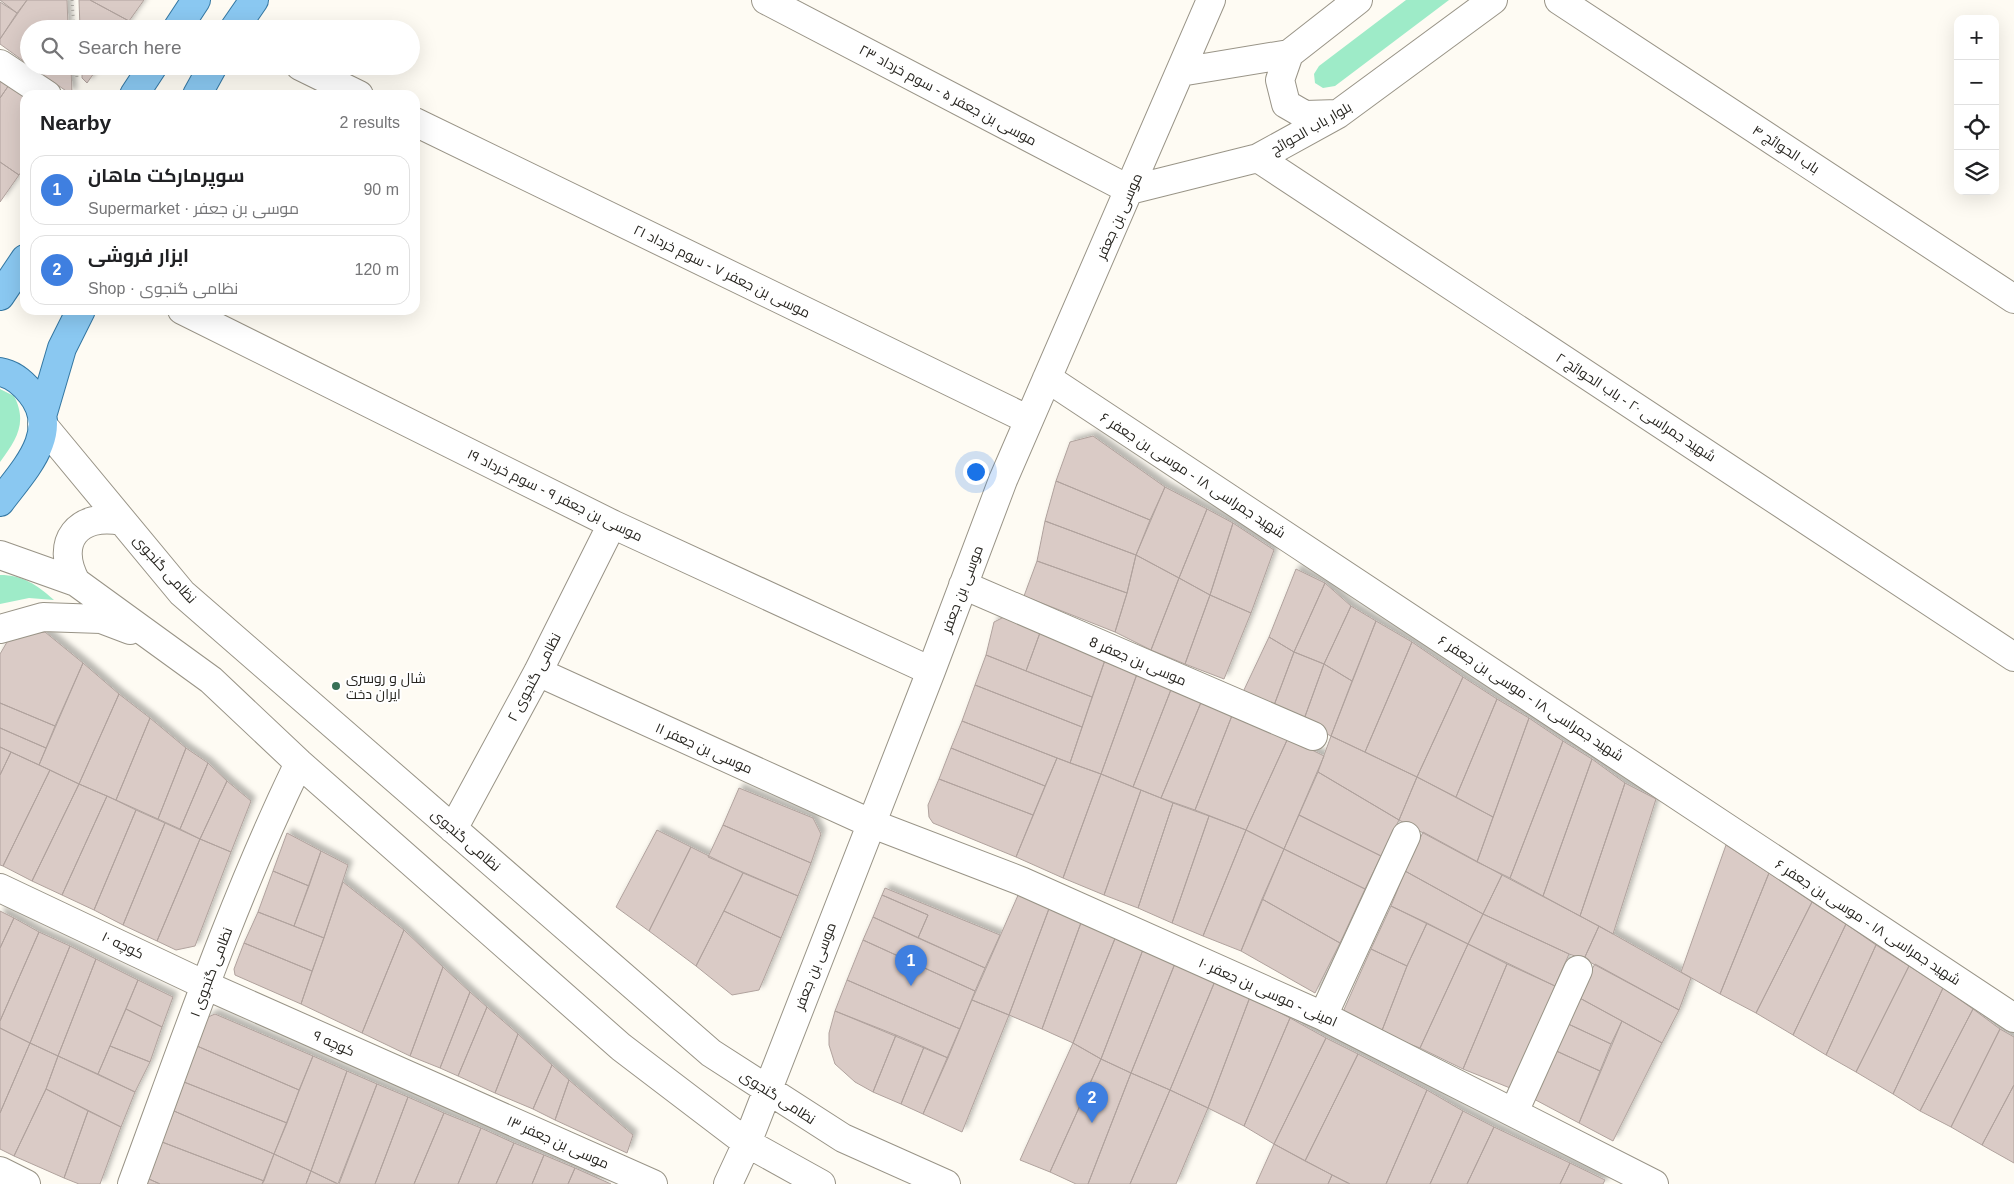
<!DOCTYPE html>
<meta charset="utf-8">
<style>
:root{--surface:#fff;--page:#f6f6f6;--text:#202124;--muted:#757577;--line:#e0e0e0;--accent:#0f766e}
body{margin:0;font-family:Helvetica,Cairo,sans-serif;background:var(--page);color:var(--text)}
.controls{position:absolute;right:15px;top:15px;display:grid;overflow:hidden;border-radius:10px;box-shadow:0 5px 20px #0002}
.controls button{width:45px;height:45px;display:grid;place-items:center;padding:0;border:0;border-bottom:1px solid var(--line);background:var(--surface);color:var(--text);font:25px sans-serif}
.you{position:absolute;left:975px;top:471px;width:18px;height:18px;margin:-12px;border:4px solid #fff;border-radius:50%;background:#1a73e8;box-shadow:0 0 0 8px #1a73e833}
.badge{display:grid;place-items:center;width:32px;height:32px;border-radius:50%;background:var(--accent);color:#fff;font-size:16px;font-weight:700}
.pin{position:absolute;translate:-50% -41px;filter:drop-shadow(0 1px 2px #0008)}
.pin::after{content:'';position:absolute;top:26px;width:18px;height:15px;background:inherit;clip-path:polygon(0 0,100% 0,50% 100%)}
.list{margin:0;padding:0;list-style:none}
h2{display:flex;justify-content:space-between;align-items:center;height:65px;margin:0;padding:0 20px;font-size:21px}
h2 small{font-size:16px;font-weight:400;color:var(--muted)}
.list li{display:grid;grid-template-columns:32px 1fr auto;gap:15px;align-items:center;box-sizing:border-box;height:70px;margin:0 10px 10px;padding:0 10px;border:1px solid var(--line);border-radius:15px}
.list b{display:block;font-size:19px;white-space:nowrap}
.list p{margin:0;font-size:16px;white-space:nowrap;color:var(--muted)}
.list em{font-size:16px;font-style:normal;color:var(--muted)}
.icon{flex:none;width:28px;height:28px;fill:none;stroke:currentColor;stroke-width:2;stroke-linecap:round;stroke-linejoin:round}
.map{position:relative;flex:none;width:2014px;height:1184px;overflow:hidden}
.search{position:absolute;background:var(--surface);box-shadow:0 5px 20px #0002;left:20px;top:20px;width:400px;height:55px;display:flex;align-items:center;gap:12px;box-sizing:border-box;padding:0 18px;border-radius:28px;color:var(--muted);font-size:19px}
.panel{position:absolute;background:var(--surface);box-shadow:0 5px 20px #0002;left:20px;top:90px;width:400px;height:225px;border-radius:15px}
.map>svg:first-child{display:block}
.green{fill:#9eebc8}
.building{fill:#dacbc6;stroke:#b0a29d;filter:url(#shadow)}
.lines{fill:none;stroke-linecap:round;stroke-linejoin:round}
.minor-casing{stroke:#999487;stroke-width:30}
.major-casing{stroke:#3477a2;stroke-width:30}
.path{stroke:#a7a49e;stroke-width:3;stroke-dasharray:1 4;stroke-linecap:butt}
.minor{stroke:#fff;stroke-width:28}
.major{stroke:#8ac8f1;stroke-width:28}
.poi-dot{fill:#387159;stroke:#fff;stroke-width:2}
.labels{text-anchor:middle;stroke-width:4;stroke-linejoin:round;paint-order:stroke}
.street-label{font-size:14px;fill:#26241f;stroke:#fff}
.poi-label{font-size:14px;fill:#26241f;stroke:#fff;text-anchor:start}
</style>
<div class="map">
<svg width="2014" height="1184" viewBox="0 0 2014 1184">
<defs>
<filter id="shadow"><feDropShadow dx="4.5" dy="-4.5" stdDeviation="2.5" flood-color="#0004"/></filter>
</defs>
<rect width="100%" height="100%" fill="#fefbf3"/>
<path class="green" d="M1406,0H1449L1335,86L1323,88L1315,83L1314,74L1319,66Z
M0,389L14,396C28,423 16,440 0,462Z
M0,575C23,575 37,585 54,600L29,598L0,604Z"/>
<path class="building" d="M0,0H27L17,13Z
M27,0H67L68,26L66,29H29V65L0,44V39Z
M79,0H90L129,21L124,29H80Z
M90,0H144L129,21Z
M0,2L17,13L0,39Z
M38,66H71L72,95L36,70Z
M82,66H99L87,83L82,78Z
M0,79L9,85L0,98Z
M9,85L25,95V166L19,175L0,162V98Z
M0,162L19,175L0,202Z
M1093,436L1165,487L1150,520L1056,481L1070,442Z
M1056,481L1150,520L1136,555L1045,521Z
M1165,487L1207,509L1179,578L1136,555Z
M1207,509L1233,523L1210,595L1179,578Z
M1045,521L1136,555L1127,593L1037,561Z
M1233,523L1274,550L1251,613L1210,595Z
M1136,555L1179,578L1151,650L1115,632L1127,593Z
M1037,561L1127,593L1115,632L1024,596Z
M1296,569L1325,583L1294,652L1269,637Z
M1179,578L1210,595L1185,664L1151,650Z
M1325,583L1351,606L1324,664L1294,652Z
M1210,595L1251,613L1224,679L1185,664Z
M1351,606L1376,621L1352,681L1324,664Z
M1006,616L1041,630L1026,671L986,655L994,622Z
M1376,621L1412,642L1365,752L1331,736Z
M1041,630L1105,660L1092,697L1026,671Z
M45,632L83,663L55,726L0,703V654L10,637Z
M1269,637L1294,652L1273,708L1243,692Z
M1412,642L1463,677L1417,777L1365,752Z
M1294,652L1324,664L1303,722L1273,708Z
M986,655L1092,697L1082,727L975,685Z
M1105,660L1137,674L1101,774L1070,763Z
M83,663L119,694L79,784L39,765Z
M1324,664L1352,681L1331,736L1303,722Z
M1137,674L1172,687L1133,787L1101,774Z
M1463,677L1497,699L1456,797L1417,777Z
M975,685L1082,727L1070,763L962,721Z
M1172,687L1202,700L1161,798L1133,787Z
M119,694L150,718L116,800L79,784Z
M1497,699L1529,718L1493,817L1456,797Z
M1202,700L1233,713L1195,810L1161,798Z
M0,703L55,726L46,748L0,728Z
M1233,713L1288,738L1246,830L1195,810Z
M150,718L186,748L158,819L116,800Z
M1529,718L1563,741L1510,878L1477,862Z
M962,721L1057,758L1045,786L951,748Z
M0,728L46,748L39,765L0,747Z
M1331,736L1417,777L1399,820L1318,772Z
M1288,738L1324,756L1284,849L1246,830Z
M1563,741L1592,759L1543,896L1510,878Z
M0,747L11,752L0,775Z
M186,748L208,763L180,829L158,819Z
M951,748L1045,786L1033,815L939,779Z
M11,752L50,770L3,866L0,865V775Z
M1057,758L1101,774L1063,878L1016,857Z
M1592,759L1625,783L1580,916L1543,896Z
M208,763L227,781L200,839L180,829Z
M50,770L79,784L32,881L3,866Z
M1318,772L1399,820L1381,856L1299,815Z
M1101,774L1141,790L1104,895L1063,878Z
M1417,777L1493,817L1477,862L1399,820Z
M939,779L1033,815L1016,857L933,823L929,817L928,805Z
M227,781L251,801L231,852L200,839Z
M1625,783L1656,799L1613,934L1580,916Z
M79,784L107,796L62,895L32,881Z
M739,788L813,818L821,834L811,863L723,825Z
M1141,790L1173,803L1138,908L1104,895Z
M107,796L136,810L94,910L62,895Z
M1173,803L1209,816L1172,923L1138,908Z
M136,810L165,823L123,925L94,910Z
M1299,815L1381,856L1365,889L1284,849Z
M1209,816L1246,830L1203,936L1172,923Z
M165,823L200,839L157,941L123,925Z
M723,825L811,863L798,896L708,857Z
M657,830L691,847L649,931L616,907Z
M1246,830L1284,849L1241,951L1203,936Z
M1423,832L1502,875L1483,914L1405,871Z
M287,833L321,851L309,886L273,871Z
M200,839L231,852L195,946L176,950L157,941Z
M1726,845L1769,873L1720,994L1681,972Z
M691,847L743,873L696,966L649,931Z
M1284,849L1365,889L1340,943L1262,899Z
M321,851L348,865L324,938L294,926Z
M273,871L309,886L294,926L258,912Z
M1405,871L1483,914L1468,944L1391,906Z
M743,873L798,896L781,938L724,911Z
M1769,873L1812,902L1756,1013L1720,994Z
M1502,875L1599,926L1584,959L1569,954L1483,914Z
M343,882L404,930L362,1033L301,1004Z
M885,888L1000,935L985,968L918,938L928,915L882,895Z
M1019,893L1050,906L1009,1015L972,1000Z
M882,895L928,915L918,938L873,917Z
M1262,899L1340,943L1315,993L1241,951Z
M1812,902L1846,924L1793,1035L1756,1013Z
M1050,906L1082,920L1042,1029L1009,1015Z
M1391,906L1427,923L1407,966L1371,949Z
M0,911L14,918L0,948Z
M724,911L781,938L759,990L732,995L696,966Z
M258,912L324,938L312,971L244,943Z
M1483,914L1569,954L1555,986L1468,944Z
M873,917L985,968L975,991L863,940Z
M14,918L39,932L0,1021V948Z
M1082,920L1116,936L1073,1043L1042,1029Z
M1427,923L1468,944L1420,1048L1381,1033L1407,966Z
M1846,924L1876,945L1826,1055L1793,1035Z
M1599,926L1691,978L1679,1010L1584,959Z
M404,930L443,967L410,1056L362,1033Z
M39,932L70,946L30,1043L0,1028V1021Z
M1116,936L1144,947L1101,1059L1073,1043Z
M863,940L975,991L960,1029L847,980Z
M244,943L312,971L301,1004L235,975L234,969Z
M1468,944L1507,964L1463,1069L1420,1048Z
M1876,945L1909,966L1856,1072L1826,1055Z
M70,946L96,959L58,1056L30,1043Z
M1144,947L1176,961L1131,1073L1101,1059Z
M1371,949L1407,966L1381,1033L1342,1014Z
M96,959L138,980L98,1074L58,1056Z
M1176,961L1215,981L1170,1090L1131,1073Z
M1507,964L1555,986L1515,1090L1463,1069Z
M1595,964L1679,1010L1662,1043L1576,996Z
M1909,966L1943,988L1893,1094L1856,1072Z
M443,967L470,992L440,1068L410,1056Z
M138,980L173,997L162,1027L126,1009Z
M847,980L960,1029L948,1058L835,1011Z
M1215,981L1250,997L1208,1108L1170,1090Z
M1943,988L1973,1009L1920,1111L1893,1094Z
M470,992L487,1007L458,1076L440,1068Z
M1576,996L1622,1021L1611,1044L1564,1022Z
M1250,997L1290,1018L1244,1126L1208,1108Z
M972,1000L1009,1015L962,1132L923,1114Z
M487,1007L518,1034L495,1093L458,1076Z
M126,1009L162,1027L150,1062L110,1046Z
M1973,1009L2000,1029L1951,1127L1920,1111Z
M835,1011L896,1035L873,1092L855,1082L835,1064L829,1045V1033Z
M215,1014L313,1056L299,1090L197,1046L208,1017Z
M1290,1018L1326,1038L1274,1144L1244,1126Z
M1622,1021L1662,1043L1613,1141L1579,1123Z
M1564,1022L1611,1044L1600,1071L1552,1049Z
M0,1028L30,1043L0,1113Z
M2000,1029L2014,1037V1085L1982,1145L1951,1127Z
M518,1034L552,1065L533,1109L495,1093Z
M896,1035L924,1047L901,1104L873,1092Z
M1326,1038L1358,1054L1305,1161L1274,1144Z
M30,1043L58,1056L46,1089L14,1156L0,1149V1113Z
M1073,1043L1101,1059L1050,1172L1020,1160Z
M110,1046L150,1062L135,1092L98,1074Z
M197,1046L299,1090L287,1123L184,1082Z
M924,1047L948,1058L923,1114L901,1104Z
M1552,1049L1600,1071L1579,1123L1532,1098Z
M1358,1054L1427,1090L1386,1184H1350L1305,1161Z
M58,1056L135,1092L121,1127L46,1089Z
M313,1056L347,1071L311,1171L274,1154Z
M1101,1059L1131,1073L1088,1184H1076L1050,1172Z
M552,1065L569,1080L555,1120L533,1109Z
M347,1071L377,1084L338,1184L311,1171Z
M1131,1073L1170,1090L1130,1184H1088Z
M569,1080L633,1135L627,1153L555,1120Z
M184,1082L287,1123L274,1154L174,1111Z
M377,1084L408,1097L375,1184H339Z
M2014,1085V1163L1982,1145Z
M46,1089L88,1111L64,1178L14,1156Z
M1170,1090L1208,1108L1176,1184H1130Z
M1427,1090L1463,1111L1430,1184H1386Z
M408,1097L444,1113L414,1184H375Z
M88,1111L121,1127L100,1184H79L64,1178Z
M174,1111L274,1154L264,1181L162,1142Z
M1463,1111L1494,1127L1467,1184H1430Z
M444,1113L481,1128L458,1184H414Z
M1494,1127L1570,1163L1560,1184H1467Z
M481,1128L514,1143L496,1184H458Z
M162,1142L264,1181L262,1184H160L149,1179Z
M514,1143L544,1155L532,1184H496Z
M1274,1144L1332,1175L1328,1184H1256Z
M274,1154L311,1171L306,1184H262Z
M544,1155L575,1168L568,1184H532Z
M1570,1163L1605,1180L1603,1184H1560Z
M575,1168L611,1184H568Z
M311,1171L338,1184H306Z
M1332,1175L1350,1184H1328Z
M149,1179L160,1184H147Z"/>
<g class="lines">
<defs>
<path id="minor" d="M766,0L1130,190L1258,158L1338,114L1493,0
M1559,0L2014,299
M1289,54L1280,80L1286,104L1305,115L1338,114
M0,64L47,95
M300,66L359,95
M1180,72L1289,54L1358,0
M415,122L1029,420
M1258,158L2014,657
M182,310L612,524L931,671
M1047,378L2014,1018
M42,424L182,593L711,1053L843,1138L946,1184
M0,555L76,582L211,680L299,763L621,1047L747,1143L821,1184
M76,582C54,542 78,512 122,521
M963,585L1313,736
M0,629L43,617L101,619L130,630
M538,672L870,823L1021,881L1323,1016L1654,1184
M453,829L538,672L612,524
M0,888L205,985L653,1184
M1323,1016L1406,836
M1514,1112L1578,970
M0,1171L26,1184
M132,1184C184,1043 233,899 299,763
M728,1184L747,1143L931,671L1003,480L1211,0"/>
<path id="major" d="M177,29L196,0
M234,29L254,0
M134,95L153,66
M197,95L213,66
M0,296L25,259
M0,372C13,374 23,383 31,393C63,432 23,471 0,502
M42,416L62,348L81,310"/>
</defs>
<use href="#minor" class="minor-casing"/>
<use href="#major" class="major-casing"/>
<path class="path" d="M72,0L74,29
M76,66L77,78"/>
<use href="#minor" class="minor"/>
<use href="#major" class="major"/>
</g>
<circle class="poi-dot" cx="336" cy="686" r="5"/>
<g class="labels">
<g class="street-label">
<text transform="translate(948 95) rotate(28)" y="5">موسی بن جعفر ۵ - سوم خرداد ۲۳</text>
<text transform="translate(1311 128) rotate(-30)" y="5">بلوار باب الحوائج</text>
<text transform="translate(1786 149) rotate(33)" y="5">باب الحوائج ۴</text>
<text transform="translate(1119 216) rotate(-66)" y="5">موسی بن جعفر</text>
<text transform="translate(722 271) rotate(26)" y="5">موسی بن جعفر ۷ - سوم خرداد ۲۱</text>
<text transform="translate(1636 407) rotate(33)" y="5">شهید جمراسی ۲۰ - باب الحوائج ۲</text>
<text transform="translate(1193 475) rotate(33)" y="5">شهید جمراسی ۱۸ - موسی بن جعفر ۶</text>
<text transform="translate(555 495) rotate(26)" y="5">موسی بن جعفر ۹ - سوم خرداد ۱۹</text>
<text transform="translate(165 569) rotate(48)" y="5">نظامی گنجوی</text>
<text transform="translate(962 589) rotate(-69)" y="5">موسی بن جعفر</text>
<text transform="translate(1138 661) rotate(23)" y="5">موسی بن جعفر 8</text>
<text transform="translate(534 677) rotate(-62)" y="5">نظامی گنجوی ۲</text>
<text transform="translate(1531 698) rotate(33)" y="5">شهید جمراسی ۱۸ - موسی بن جعفر ۶</text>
<text transform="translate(704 748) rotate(24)" y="5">موسی بن جعفر ۱۱</text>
<text transform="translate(466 840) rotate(41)" y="5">نظامی گنجوی</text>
<text transform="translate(1868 922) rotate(33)" y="5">شهید جمراسی ۱۸ - موسی بن جعفر ۶</text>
<text transform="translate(123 945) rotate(26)" y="5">کوچه ۱۰</text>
<text transform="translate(815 966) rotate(-69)" y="5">موسی بن جعفر</text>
<text transform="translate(211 972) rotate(-69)" y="5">نظامی گنجوی ۱</text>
<text transform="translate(1268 992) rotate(24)" y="5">امینی - موسی بن جعفر ۱۰</text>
<text transform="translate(334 1043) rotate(24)" y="5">کوچه ۹</text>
<text transform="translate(778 1097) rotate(33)" y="5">نظامی گنجوی</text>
<text transform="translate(558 1142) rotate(24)" y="5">موسی بن جعفر ۱۳</text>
</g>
<g class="poi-label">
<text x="346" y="683">شال و روسری<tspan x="346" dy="16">ایران دخت</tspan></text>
</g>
</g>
</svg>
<div class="controls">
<button>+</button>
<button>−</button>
<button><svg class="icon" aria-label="locate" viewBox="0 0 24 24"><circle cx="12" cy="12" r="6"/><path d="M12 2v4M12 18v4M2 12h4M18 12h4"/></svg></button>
<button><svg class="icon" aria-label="layers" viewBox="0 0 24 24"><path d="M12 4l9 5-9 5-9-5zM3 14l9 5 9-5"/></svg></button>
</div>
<div class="you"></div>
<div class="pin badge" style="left:911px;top:986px;background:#3f7fe0">1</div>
<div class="pin badge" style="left:1092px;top:1123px;background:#3f7fe0">2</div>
<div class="search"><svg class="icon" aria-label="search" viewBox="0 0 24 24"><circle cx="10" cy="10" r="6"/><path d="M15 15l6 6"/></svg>Search here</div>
<section class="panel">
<h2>Nearby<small>2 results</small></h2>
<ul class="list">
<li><span class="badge" style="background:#3f7fe0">1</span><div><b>سوپرمارکت ماهان</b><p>Supermarket · موسی بن جعفر</p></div><em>90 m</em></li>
<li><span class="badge" style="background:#3f7fe0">2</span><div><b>ابزار فروشی</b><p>Shop · نظامی گنجوی</p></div><em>120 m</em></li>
</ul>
</section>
</div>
